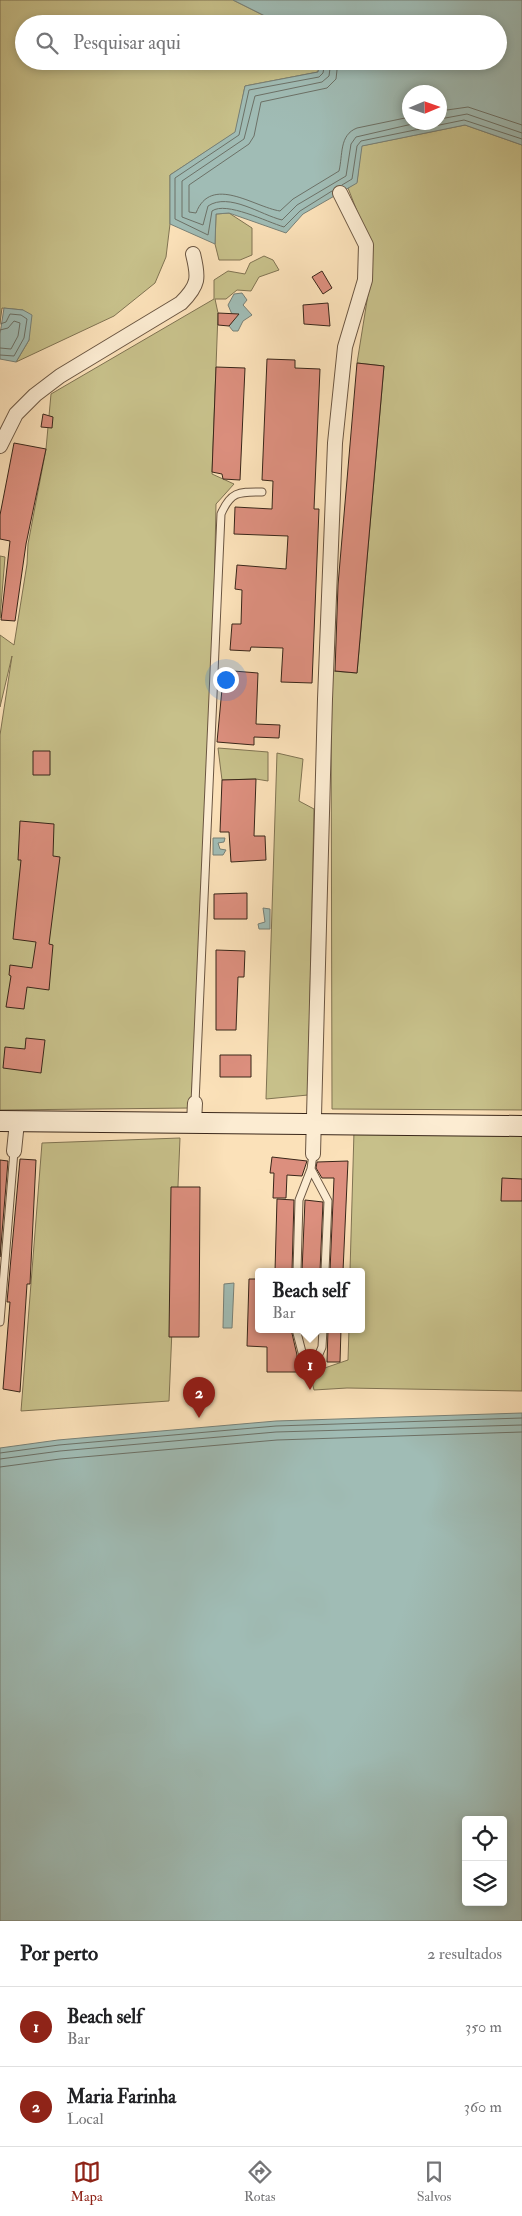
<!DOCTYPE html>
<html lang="pt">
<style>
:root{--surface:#fff;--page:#f2f2f2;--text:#202124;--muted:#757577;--line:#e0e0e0;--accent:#8f2418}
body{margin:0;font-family:"IM FELL Double Pica",serif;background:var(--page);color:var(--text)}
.controls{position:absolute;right:15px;bottom:15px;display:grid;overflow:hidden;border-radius:5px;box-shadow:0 2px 8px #0003}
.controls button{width:45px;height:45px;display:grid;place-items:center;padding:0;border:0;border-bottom:1px solid var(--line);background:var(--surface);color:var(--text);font:25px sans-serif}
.compass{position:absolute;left:402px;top:85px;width:45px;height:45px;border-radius:50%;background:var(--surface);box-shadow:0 2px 8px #0003;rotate:88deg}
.you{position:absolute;left:225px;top:679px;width:18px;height:18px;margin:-12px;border:4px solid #fff;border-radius:50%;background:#1a73e8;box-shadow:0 0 0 8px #1a73e833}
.badge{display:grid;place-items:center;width:32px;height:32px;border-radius:50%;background:var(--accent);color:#fff;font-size:16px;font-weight:700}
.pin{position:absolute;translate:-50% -41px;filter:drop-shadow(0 1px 2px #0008)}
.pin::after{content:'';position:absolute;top:26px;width:18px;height:15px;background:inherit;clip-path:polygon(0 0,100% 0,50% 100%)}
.popup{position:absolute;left:255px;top:1268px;width:110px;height:65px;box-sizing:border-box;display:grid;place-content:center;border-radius:5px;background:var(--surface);filter:drop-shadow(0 1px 4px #0005);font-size:16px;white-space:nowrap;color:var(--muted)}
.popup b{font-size:19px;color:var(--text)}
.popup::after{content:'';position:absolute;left:50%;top:100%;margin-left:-10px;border:10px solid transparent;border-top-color:var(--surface)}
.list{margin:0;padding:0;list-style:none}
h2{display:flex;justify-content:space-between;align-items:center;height:65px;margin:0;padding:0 20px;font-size:21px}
h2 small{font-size:16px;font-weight:400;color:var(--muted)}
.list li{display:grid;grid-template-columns:32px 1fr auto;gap:15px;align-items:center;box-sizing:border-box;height:80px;padding:0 20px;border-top:1px solid var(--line)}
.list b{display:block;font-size:19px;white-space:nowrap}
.list p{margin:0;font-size:16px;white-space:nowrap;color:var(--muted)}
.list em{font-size:16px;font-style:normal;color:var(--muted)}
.icon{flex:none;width:28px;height:28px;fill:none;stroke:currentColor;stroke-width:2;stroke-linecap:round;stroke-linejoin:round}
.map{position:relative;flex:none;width:522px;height:1921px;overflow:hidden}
.search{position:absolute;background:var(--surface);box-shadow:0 2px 8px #0003;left:15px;right:15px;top:15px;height:55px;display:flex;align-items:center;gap:12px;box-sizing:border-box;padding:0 18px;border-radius:28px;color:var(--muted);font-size:19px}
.sheet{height:225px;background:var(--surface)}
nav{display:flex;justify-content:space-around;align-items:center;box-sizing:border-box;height:70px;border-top:1px solid var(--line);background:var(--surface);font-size:14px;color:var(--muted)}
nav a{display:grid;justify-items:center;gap:2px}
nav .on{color:var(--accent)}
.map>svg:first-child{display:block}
.green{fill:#c7c08a;stroke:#807352}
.water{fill:#a0bcb5;stroke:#778077;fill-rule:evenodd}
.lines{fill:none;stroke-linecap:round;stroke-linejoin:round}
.shore{stroke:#6c7167;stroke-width:1}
.building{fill:#dc8f7e;stroke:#392619}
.service-casing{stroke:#6a5541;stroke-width:9}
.minor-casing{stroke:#6a5541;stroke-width:16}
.secondary-casing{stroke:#392619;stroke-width:22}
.service{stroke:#fcecd2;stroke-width:7}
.minor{stroke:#fcecd2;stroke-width:14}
.secondary{stroke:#fcecd2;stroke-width:20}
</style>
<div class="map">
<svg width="522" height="1921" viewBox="0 0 522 1921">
<rect width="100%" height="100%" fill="#fbe1b9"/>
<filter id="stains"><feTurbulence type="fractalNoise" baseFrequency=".004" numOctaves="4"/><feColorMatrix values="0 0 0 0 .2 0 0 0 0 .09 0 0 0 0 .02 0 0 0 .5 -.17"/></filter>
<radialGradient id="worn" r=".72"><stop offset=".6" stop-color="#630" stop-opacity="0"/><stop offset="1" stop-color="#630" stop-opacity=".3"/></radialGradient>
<path class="green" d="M0,0H233L281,24H24V61H320L318,72L245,86L236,132L170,175V224L166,257L155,283L114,316L16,362L29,340L23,310L2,308L0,323Z
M465,125L522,145V1110L332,1109L331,671L357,673L384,366L357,363L370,282L369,242L348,188L357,182L361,146Z
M229,213L252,228V255L240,260H219L215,244L216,214Z
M264,256L273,260L279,270L259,277L251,291L237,290L226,299H215L218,313L212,474L234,484L216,504L211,748L191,1108L0,1110V735L12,656L0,707V635L14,645L27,564L28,544L46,449L51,394L214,299V280L228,271L245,274L250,263Z
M0,556L5,557L0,618Z
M218,748L268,752V781L256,779L222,780Z
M277,753L303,759L299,801L314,809L308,1095L266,1099Z
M354,1131L522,1134V1391L347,1388L314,1390L310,1373L348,1360L349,1329H361V1271H350Z
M180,1138L169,1401L21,1411L42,1143Z"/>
<path class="water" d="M233,0H522V145L465,125L362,146L357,183L303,214L286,233L229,213L216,214L215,244L170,224V175L235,132L245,86L318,72L320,61H498V24H281ZM410,92H440V122H410Z
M242,293L247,300L243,305L252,315L243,321L238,331H233L229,326L234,319L228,305L234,294Z
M4,308L23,310L32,315L29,340L16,362L0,359V334Z
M213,838H225L224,842L218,843L220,849L226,850L223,855H213Z
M263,908L270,909V929H259L258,924L265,922Z
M234,1283L232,1328H223L224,1284Z
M522,1413V1921H0V1448L58,1440L276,1421ZM466,1820H503V1902H466Z"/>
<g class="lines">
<path class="shore" d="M325,61L323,73L319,77L249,90L239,135L175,178V219L208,235L212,211C226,201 267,222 284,227L300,211L332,191
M331,61L329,76L322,82L255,96L244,139L182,181V217L203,225L208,206C229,192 261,215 282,220L297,205L346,176L351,144L356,137L421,122
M338,61L336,79L327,88L261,102L254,136L249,144L189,185V212L196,213C211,174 254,207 280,211L293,199L339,171C343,155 339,135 357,128L410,117
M440,111L468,107L522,125
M440,119L467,114L522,133
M342,185L352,179L357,146L361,141L464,120L522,139
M0,324L6,322L10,314L21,315L27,319L24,338L14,356L0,355
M0,330L8,328L14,321L20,323L18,336L11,349L0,348
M0,1453L59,1445L276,1426L522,1418
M0,1459L60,1451L276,1432L522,1425
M0,1467L60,1459L277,1440L522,1432"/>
</g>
<path class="building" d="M322,271L332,288L323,294L312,277Z
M328,303L330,326L304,324L303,305Z
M218,313L239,314L229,326L218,325Z
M267,359L295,360V368L320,369L314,509H319L312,683L281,682L283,648L251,647L250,651L230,650L232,624H241L242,590L235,589L237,565L286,569L288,536L234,534L235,507L272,509L273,481L262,480Z
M357,363L384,366L357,673L335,671L338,585Z
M216,367L245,368L240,480L223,479L222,474L212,472Z
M43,414L53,417L52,428L41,427Z
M14,443L46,449L26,544L15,621L1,620L10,541L0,539V515Z
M221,670L258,673L256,724L280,725L279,738L254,737V745L217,742L222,689Z
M33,751H50V775H33Z
M256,779L254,836H265L266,860L231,862L229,832H220L222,780Z
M20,821L54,824L53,856L60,857L49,944L53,945L49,990L27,987L24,1009L6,1007L11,976L9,975L10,965L32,968L36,942L13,939L21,860H18Z
M247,893V919H214V894Z
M216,950L245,951L244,977H238L236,1030H216Z
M26,1038L45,1040L41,1073L3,1068L5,1047L25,1049Z
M220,1055H251V1077H220Z
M272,1157L307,1161L302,1176L287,1175L286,1198H273L274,1173H270Z
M20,1159L36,1160L30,1284H27L20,1392L3,1389L10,1302H7Z
M0,1160L8,1161L0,1257Z
M348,1161L343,1271H330L334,1178H322L316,1168L317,1162Z
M502,1178L522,1179V1201H501Z
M171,1187H200L199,1337H169Z
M277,1199L294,1200L292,1271H275Z
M305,1200L323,1202L320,1271H302Z
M249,1279H259V1329H291L297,1355V1372H267V1347L247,1346Z
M328,1329H341L340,1362H327Z"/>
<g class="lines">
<defs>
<path id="service" d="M195,1103L221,514C231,491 239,492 262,492
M311,1169L328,1201L325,1271
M297,1271L299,1200L311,1169L313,1154
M0,1322L14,1151
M296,1329L303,1356L314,1357L319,1354L322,1347L323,1329"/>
<path id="minor" d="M0,446L16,414L35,395L60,376L181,303C199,285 199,278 193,254
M194,1122L195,1103
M14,1151L17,1122
M313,1154L325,699L335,443L345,347L365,280L366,245L340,193"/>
<path id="secondary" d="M0,1121L522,1126"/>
</defs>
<use href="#service" class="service-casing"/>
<use href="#minor" class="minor-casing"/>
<use href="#secondary" class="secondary-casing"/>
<use href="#service" class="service"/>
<use href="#minor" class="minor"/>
<use href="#secondary" class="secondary"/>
</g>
<rect width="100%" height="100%" filter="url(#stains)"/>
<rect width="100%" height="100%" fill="url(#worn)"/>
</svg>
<div class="controls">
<button><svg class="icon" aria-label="locate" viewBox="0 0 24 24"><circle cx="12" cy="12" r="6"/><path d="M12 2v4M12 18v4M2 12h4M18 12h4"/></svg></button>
<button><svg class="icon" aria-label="layers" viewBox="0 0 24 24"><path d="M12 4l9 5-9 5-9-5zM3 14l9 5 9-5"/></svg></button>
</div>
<svg class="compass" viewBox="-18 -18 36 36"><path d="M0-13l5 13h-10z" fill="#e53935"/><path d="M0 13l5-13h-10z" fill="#757577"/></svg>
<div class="you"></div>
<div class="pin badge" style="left:310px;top:1390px">1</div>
<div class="popup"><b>Beach self</b>Bar</div>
<div class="pin badge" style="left:199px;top:1418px">2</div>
<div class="search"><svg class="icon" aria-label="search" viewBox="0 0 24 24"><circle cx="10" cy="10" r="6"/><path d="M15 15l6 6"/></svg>Pesquisar aqui</div>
</div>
<section class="sheet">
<h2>Por perto<small>2 resultados</small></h2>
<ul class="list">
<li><span class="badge">1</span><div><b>Beach self</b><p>Bar</p></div><em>350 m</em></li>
<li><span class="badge">2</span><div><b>Maria Farinha</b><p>Local</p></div><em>360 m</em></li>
</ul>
</section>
<nav>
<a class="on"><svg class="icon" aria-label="map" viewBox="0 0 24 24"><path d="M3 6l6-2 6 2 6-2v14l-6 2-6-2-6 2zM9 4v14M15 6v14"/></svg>Mapa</a>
<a><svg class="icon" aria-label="directions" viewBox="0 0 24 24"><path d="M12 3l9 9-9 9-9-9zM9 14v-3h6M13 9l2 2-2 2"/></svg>Rotas</a>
<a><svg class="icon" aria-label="saved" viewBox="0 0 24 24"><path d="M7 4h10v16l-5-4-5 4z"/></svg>Salvos</a>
</nav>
